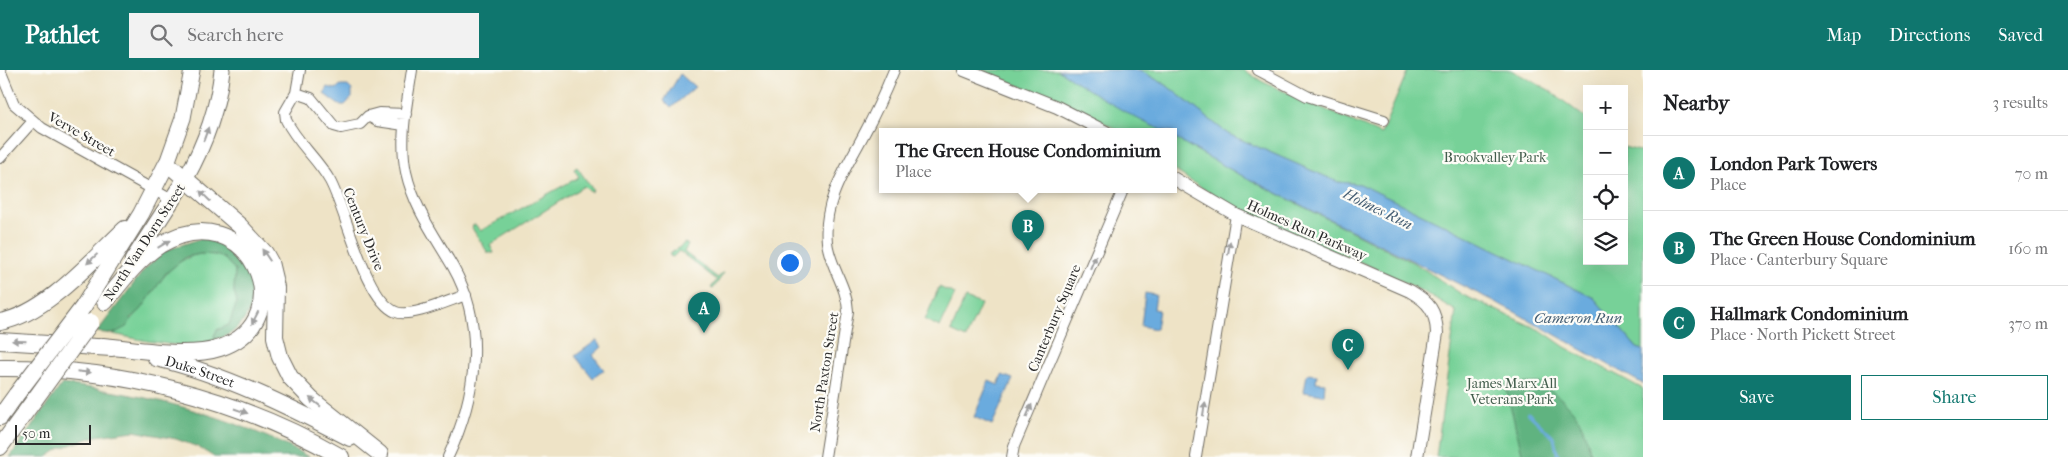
<!DOCTYPE html>
<meta charset="utf-8">
<style>
:root{--surface:#fff;--page:#f2f2f2;--text:#202124;--muted:#757577;--line:#e0e0e0;--accent:#0f766e}
body{margin:0;font-family:"IM FELL French Canon",serif;background:var(--page);color:var(--text)}
.controls{position:absolute;right:15px;top:15px;display:grid;overflow:hidden;border-radius:0px;box-shadow:0 5px 20px #0002}
.controls button{width:45px;height:45px;display:grid;place-items:center;padding:0;border:0;border-bottom:1px solid var(--line);background:var(--surface);color:var(--text);font:25px sans-serif}
.scale{position:absolute;left:15px;bottom:12px;width:76px;box-sizing:border-box;padding-left:5px;border:2px solid #2b2b2b;border-top:0;font-size:14px;line-height:18px;white-space:nowrap;color:#2b2b2b;-webkit-text-stroke:4px #fdfcf7;paint-order:stroke}
.you{position:absolute;left:789px;top:192px;width:18px;height:18px;margin:-12px;border:4px solid #fff;border-radius:50%;background:#1a73e8;box-shadow:0 0 0 8px #1a73e833}
.badge{display:grid;place-items:center;width:32px;height:32px;border-radius:50%;background:var(--accent);color:#fff;font-size:16px;font-weight:700}
.pin{position:absolute;translate:-50% -41px;filter:drop-shadow(0 1px 2px #0008)}
.pin::after{content:'';position:absolute;top:26px;width:18px;height:15px;background:inherit;clip-path:polygon(0 0,100% 0,50% 100%)}
.popup{position:absolute;left:879px;top:58px;width:298px;height:65px;box-sizing:border-box;display:grid;place-content:center;border-radius:0px;background:var(--surface);filter:drop-shadow(0 1px 4px #0005);font-size:16px;white-space:nowrap;color:var(--muted)}
.popup b{font-size:19px;color:var(--text)}
.popup::after{content:'';position:absolute;left:50%;top:100%;margin-left:-10px;border:10px solid transparent;border-top-color:var(--surface)}
.list{margin:0;padding:0;list-style:none}
h2{display:flex;justify-content:space-between;align-items:center;height:65px;margin:0;padding:0 20px;font-size:21px}
h2 small{font-size:16px;font-weight:400;color:var(--muted)}
.list li{display:grid;grid-template-columns:32px 1fr auto;gap:15px;align-items:center;box-sizing:border-box;height:75px;padding:0 20px;border-top:1px solid var(--line)}
.list b{display:block;font-size:19px;white-space:nowrap}
.list p{margin:0;font-size:16px;white-space:nowrap;color:var(--muted)}
.list em{font-size:16px;font-style:normal;color:var(--muted)}
.actions{display:flex;gap:10px;padding:15px 20px}
.actions a{flex:1;padding:11px 0;border:1px solid var(--accent);border-radius:0px;text-align:center;font-size:18px;color:var(--accent)}
.actions .main{background:var(--accent);color:#fff}
.icon{flex:none;width:28px;height:28px;fill:none;stroke:currentColor;stroke-width:2;stroke-linecap:round;stroke-linejoin:round}
.map{position:relative;flex:none;width:1643px;height:387px;overflow:hidden}
header{display:flex;align-items:center;gap:30px;box-sizing:border-box;height:70px;padding:0 25px;background:var(--accent);color:#fff}
header strong{font-size:24px}
nav{display:flex;gap:28px;margin-inline-start:auto;font-size:18px}
.search{width:350px;height:45px;background:var(--page);display:flex;align-items:center;gap:12px;box-sizing:border-box;padding:0 18px;border-radius:0px;color:var(--muted);font-size:19px}
main{display:flex}
aside{flex:1;background:var(--surface)}
.map>svg:first-child{display:block}
.green{fill:#77d198;stroke:#517e62}
.forest{fill:#61b380;stroke:#466f56}
.water{fill:#6babde;stroke:#4b6b84}
.lines{fill:none;stroke-linecap:round;stroke-linejoin:round}
.stream{stroke:#6babde;stroke-width:3}
.minor-casing{stroke:#6f6b61;stroke-width:12}
.tertiary-casing{stroke:#6f6b61;stroke-width:14}
.secondary-casing{stroke:#6f6b61;stroke-width:17}
.primary-casing{stroke:#6f6b61;stroke-width:18}
.minor{stroke:#fff;stroke-width:10}
.tertiary{stroke:#fff;stroke-width:12}
.secondary{stroke:#fff;stroke-width:15}
.primary{stroke:#fff;stroke-width:16}
.primary-bridge-casing{stroke:#6f6b61;stroke-width:18;stroke-linecap:butt}
.primary-bridge{stroke:#fff;stroke-width:16}
.oneway{fill:#a0a0a0}
.labels{text-anchor:middle;stroke-width:4.5;stroke-linejoin:round;paint-order:stroke}
.street-label{font-size:14px;fill:#2b2b2b;stroke:#fdfcf7}
.park-label{font-size:14px;fill:#425d4c;stroke:#fdfcf7}
.water-label{font-size:15px;font-style:italic;fill:#455e73;stroke:#fdfcf7}
</style>
<header>
<strong>Pathlet</strong>
<div class="search"><svg class="icon" aria-label="search" viewBox="0 0 24 24"><circle cx="10" cy="10" r="6"/><path d="M15 15l6 6"/></svg>Search here</div>
<nav><a>Map</a><a>Directions</a><a>Saved</a></nav>
</header>
<main>
<div class="map">
<svg width="1643" height="387" viewBox="0 0 1643 387">
<rect width="100%" height="100%" fill="#fdfcf7"/>
<filter id="ink" filterUnits="userSpaceOnUse"><feTurbulence type="fractalNoise" baseFrequency=".02" numOctaves="2"/><feDisplacementMap in="SourceGraphic" scale="10" xChannelSelector="R" yChannelSelector="G"/><feConvolveMatrix kernelMatrix="1 2 1 2 8 2 1 2 1" color-interpolation-filters="sRGB"/></filter>
<filter id="wash" filterUnits="userSpaceOnUse"><feTurbulence type="fractalNoise" baseFrequency=".0096" numOctaves="4" result="noise"/><feDisplacementMap in="SourceGraphic" scale="20" xChannelSelector="R" yChannelSelector="G"/><feGaussianBlur stdDeviation="1.12" result="paint"/><feColorMatrix in="noise" values="0 0 0 0 0 0 0 0 0 0 0 0 0 0 0 0 0 1.4 0 .05"/><feComposite in="paint" operator="in"/></filter>
<g filter="url(#wash)">
<rect width="100%" height="100%" fill="#eee3c6"/>
<path class="green" d="M981,0H1058L1165,62H1121L1088,44Z
M1139,0H1244L1263,12L1381,64L1408,0H1511L1549,20L1587,49V191H1624V77L1643,82V280L1637,278L1594,228L1360,114L1338,112L1228,64L1166,15Z
M1173,67L1235,102L1416,194L1463,225L1542,261L1565,277L1643,319V387H1436L1456,241C1366,184 1259,161 1173,99Z
M577,97L593,120L590,122L584,116L490,175L494,183H488L472,158L473,155L475,154L480,161L579,107L574,99Z
M685,173L688,175L684,182L718,208L723,202L724,203L713,219L711,218L717,210L679,181L673,187L670,186V184Z
M200,184L218,185L225,189L235,200L234,222L237,232L229,255L217,260L214,266L215,269L220,271C184,281 148,271 113,264C148,247 157,191 200,184Z
M939,217L955,224L940,257L925,250Z
M965,228L981,234L966,268L951,261Z"/>
<path class="forest" d="M205,167L242,184C246,194 254,207 255,217C256,238 237,268 215,269L214,266L217,260L229,255L237,232L234,222L235,200L225,189L218,185L200,184L186,187L166,203L141,240L131,248L128,256L113,264L97,262L144,200L164,181Z
M1540,313C1575,337 1581,346 1592,387H1523L1505,314Z
M62,314C151,325 230,345 309,387H214L198,377L176,369L134,361L96,366L61,378L47,387H10Z"/>
<path class="water" d="M1058,0H1139L1166,15L1228,64L1338,112L1360,114L1594,228L1637,278L1643,280V314L1515,242L1235,102L1173,67V62C1151,62 1080,14 1058,0Z
M680,4L695,17L671,38L664,31Z
M341,16H348L352,20V28L345,35H339L324,24L328,17L335,19Z
M1145,223L1156,225L1154,239L1159,240L1156,259L1141,256Z
M597,270L602,277L593,285L604,300L593,308L575,286Z
M1307,304L1317,305L1316,312L1325,313L1324,325L1304,322Z
M1002,305L1013,309L992,355L974,347L989,311L998,315Z"/>
<g class="lines">
<path class="stream" d="M1528,343L1554,368L1558,387"/>
</g>
</g>
<g filter="url(#ink)">
<g class="lines">
<defs>
<path id="minor" d="M0,0L14,34L42,58L172,130
M300,0L296,23L285,42L286,50C297,73 318,89 330,111C346,140 365,230 396,242C411,248 450,230 466,225
M412,0C407,34 399,68 406,102C414,138 435,166 453,197C487,257 476,327 448,387
M1258,0L1307,26L1384,50
M296,23L311,28L334,56L341,58L360,54L368,46L379,43L406,44
M368,46L377,51L404,55
M0,88L33,51
M825,387L848,241C847,216 830,197 827,172C823,131 845,100 863,66C875,44 885,22 894,0
M1012,387L1014,376L1123,120
M1196,387L1236,145"/>
<path id="tertiary" d="M964,0L1057,37L1106,62
M1173,108L1236,145L1410,221C1429,232 1436,241 1437,263L1417,387"/>
<path id="secondary" d="M167,93L183,48L192,0
M186,108C205,74 218,38 222,0"/>
<g id="primary">
<path d="M133,190L186,108"/>
<path d="M83,237L141,144L167,93L240,156L265,183L270,192L276,217L275,267L280,287L290,307L311,329L380,384"/>
<path d="M0,252C46,244 92,190 125,159"/>
<path d="M0,271L112,278"/>
<path d="M103,276C138,279 187,289 220,278C305,249 248,122 160,175C138,189 121,212 105,232"/>
<path id="s1" d="M156,288C224,304 288,336 350,368"/>
<path d="M0,298C118,297 239,328 341,387"/>
<path d="M0,347L16,325"/>
<path d="M0,377L35,329"/>
</g>
</defs>
<use href="#minor" class="minor-casing"/>
<use href="#tertiary" class="tertiary-casing"/>
<use href="#secondary" class="secondary-casing"/>
<use href="#primary" class="primary-casing"/>
<use href="#minor" class="minor"/>
<use href="#tertiary" class="tertiary"/>
<use href="#secondary" class="secondary"/>
<use href="#primary" class="primary"/>
<defs>
<path id="primary-bridge" d="M16,325L83,237
M35,329L91,252"/>
</defs>
<use href="#primary-bridge" class="primary-bridge-casing"/>
<use href="#primary-bridge" class="primary-bridge"/>
</g>
<defs><path id="oneway-solid" d="M-6-.8H1V-3.2L6.5 0L1 3.2V.8H-6Z" transform="scale(1.25)"/></defs>
<g class="oneway">
<use href="#oneway-solid" transform="translate(206 64) rotate(-70)"/>
<use href="#oneway-solid" transform="translate(205 126) rotate(-135)"/>
<use href="#oneway-solid" transform="translate(164 174) rotate(-31)"/>
<use href="#oneway-solid" transform="translate(1229 178) rotate(-81)"/>
<use href="#oneway-solid" transform="translate(266 185) rotate(-124)"/>
<use href="#oneway-solid" transform="translate(92 189) rotate(137)"/>
<use href="#oneway-solid" transform="translate(1093 192) rotate(-67)"/>
<use href="#oneway-solid" transform="translate(255 248) rotate(117)"/>
<use href="#oneway-solid" transform="translate(19 271) rotate(-179)"/>
<use href="#oneway-solid" transform="translate(84 302) rotate(6)"/>
<use href="#oneway-solid" transform="translate(315 332) rotate(-142)"/>
<use href="#oneway-solid" transform="translate(1204 339) rotate(-81)"/>
<use href="#oneway-solid" transform="translate(241 341) rotate(19)"/>
<use href="#oneway-solid" transform="translate(1029 341) rotate(-67)"/>
</g>
</g>
<g class="labels">
<g class="street-label">
<text transform="translate(82 64) rotate(30)" y="5">Verve Street</text>
<text transform="translate(364 159) rotate(68)" y="5">Century Drive</text>
<text transform="translate(1307 160) rotate(24)" y="5">Holmes Run Parkway</text>
<text transform="translate(144 172) rotate(-57)" y="5">North Van Dorn Street</text>
<text transform="translate(1054 248) rotate(-67)" y="5">Canterbury Square</text>
<text dy="5" stroke="none"><textPath href="#s1" startOffset="46">Duke Street</textPath></text>
<text transform="translate(824 302) rotate(-81)" y="5">North Paxton Street</text>
</g>
<g class="park-label">
<text x="1495" y="92">Brookvalley Park</text>
<text x="1512" y="318">James Marx All<tspan x="1512" dy="16">Veterans Park</tspan></text>
</g>
<g class="water-label">
<text transform="translate(1378 139) rotate(26)" y="5">Holmes Run</text>
<text x="1578" y="253">Cameron Run</text>
</g>
</g>
</svg>
<div class="controls">
<button>+</button>
<button>−</button>
<button><svg class="icon" aria-label="locate" viewBox="0 0 24 24"><circle cx="12" cy="12" r="6"/><path d="M12 2v4M12 18v4M2 12h4M18 12h4"/></svg></button>
<button><svg class="icon" aria-label="layers" viewBox="0 0 24 24"><path d="M12 4l9 5-9 5-9-5zM3 14l9 5 9-5"/></svg></button>
</div>
<div class="scale">50 m</div>
<div class="you"></div>
<div class="pin badge" style="left:704px;top:263px">A</div>
<div class="pin badge" style="left:1028px;top:181px">B</div>
<div class="popup"><b>The Green House Condominium</b>Place</div>
<div class="pin badge" style="left:1348px;top:300px">C</div>
</div>
<aside>
<h2>Nearby<small>3 results</small></h2>
<ul class="list">
<li><span class="badge">A</span><div><b>London Park Towers</b><p>Place</p></div><em>70 m</em></li>
<li><span class="badge">B</span><div><b>The Green House Condominium</b><p>Place · Canterbury Square</p></div><em>160 m</em></li>
<li><span class="badge">C</span><div><b>Hallmark Condominium</b><p>Place · North Pickett Street</p></div><em>370 m</em></li>
</ul>
<div class="actions"><a class="main">Save</a><a>Share</a></div>
</aside>
</main>
